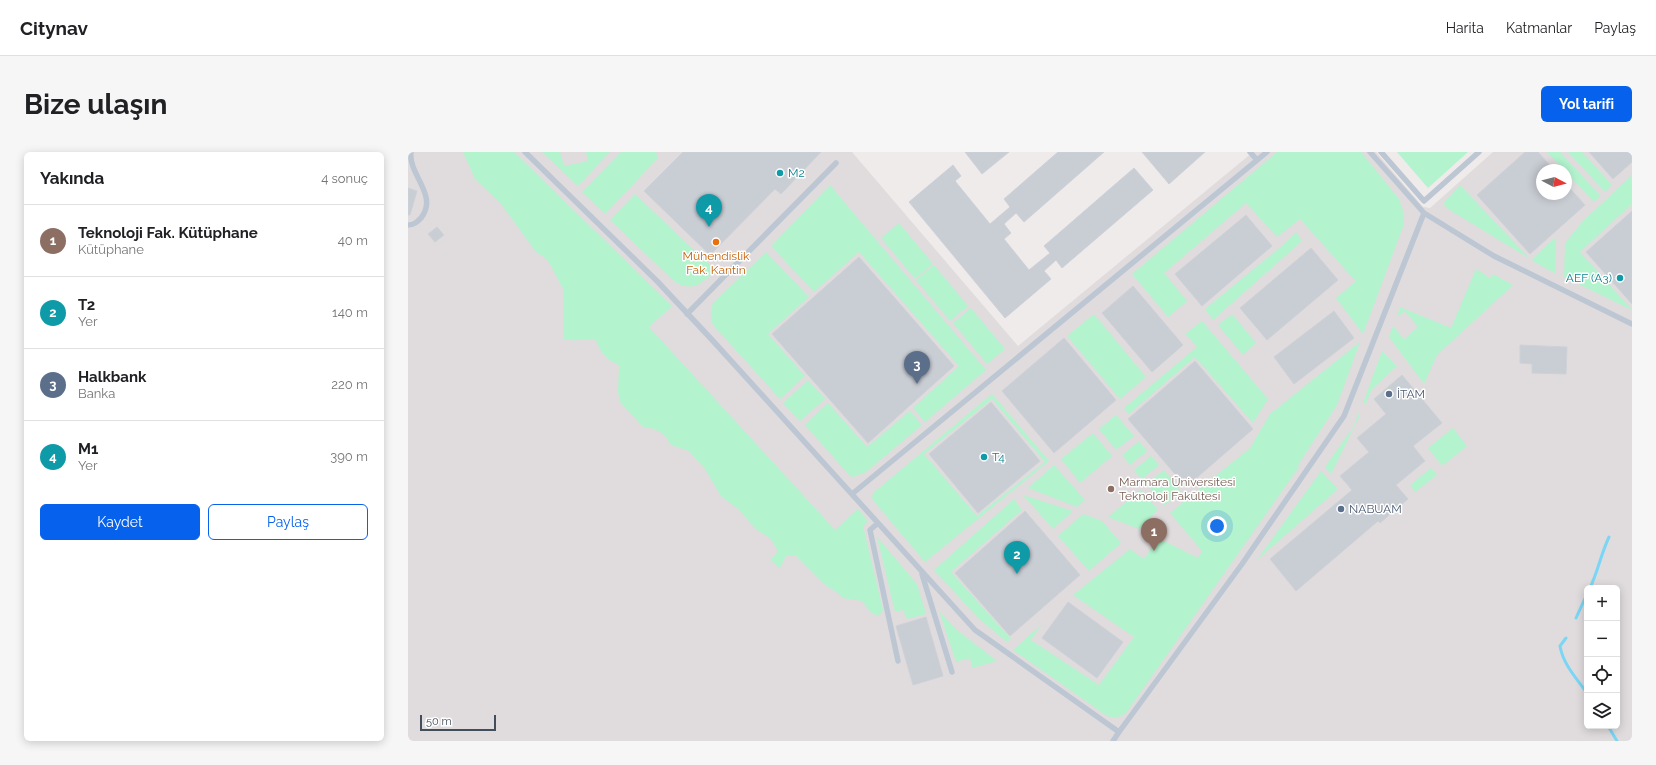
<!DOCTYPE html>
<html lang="tr">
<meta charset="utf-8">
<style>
:root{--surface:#fff;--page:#f6f6f6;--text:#202124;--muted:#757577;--line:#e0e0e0;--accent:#0661ed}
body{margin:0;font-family:Raleway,sans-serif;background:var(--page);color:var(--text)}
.controls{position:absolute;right:12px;bottom:12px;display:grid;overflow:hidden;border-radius:6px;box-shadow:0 2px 10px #0003}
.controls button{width:36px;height:36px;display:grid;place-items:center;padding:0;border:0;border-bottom:1px solid var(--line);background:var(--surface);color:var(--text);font:20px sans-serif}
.compass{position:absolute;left:1128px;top:12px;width:36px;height:36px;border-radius:50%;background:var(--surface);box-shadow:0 2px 10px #0003;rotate:97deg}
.scale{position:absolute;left:12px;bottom:10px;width:76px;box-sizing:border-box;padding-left:4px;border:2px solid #424e5a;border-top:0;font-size:11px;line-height:14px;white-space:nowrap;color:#424e5a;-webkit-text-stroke:3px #fff;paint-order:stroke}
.you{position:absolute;left:809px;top:374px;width:14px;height:14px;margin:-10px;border:3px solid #fff;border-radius:50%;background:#1a73e8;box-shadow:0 0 0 6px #1a73e833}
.badge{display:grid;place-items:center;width:26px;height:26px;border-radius:50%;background:var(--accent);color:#fff;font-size:13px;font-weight:700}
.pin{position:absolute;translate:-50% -33px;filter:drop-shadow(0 1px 2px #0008)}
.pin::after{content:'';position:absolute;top:21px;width:14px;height:12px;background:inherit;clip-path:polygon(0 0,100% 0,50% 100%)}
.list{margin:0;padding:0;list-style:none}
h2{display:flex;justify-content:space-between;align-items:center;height:52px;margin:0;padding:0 16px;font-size:17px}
h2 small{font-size:13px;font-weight:400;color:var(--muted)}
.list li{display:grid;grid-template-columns:26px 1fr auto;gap:12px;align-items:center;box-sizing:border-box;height:72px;padding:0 16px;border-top:1px solid var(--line)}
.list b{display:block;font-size:15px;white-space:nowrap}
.list p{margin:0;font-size:13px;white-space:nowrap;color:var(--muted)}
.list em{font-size:13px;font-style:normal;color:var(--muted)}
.actions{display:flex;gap:8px;padding:12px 16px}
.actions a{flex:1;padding:9px 0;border:1px solid var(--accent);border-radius:6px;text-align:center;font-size:14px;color:var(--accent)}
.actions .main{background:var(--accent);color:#fff}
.icon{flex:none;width:22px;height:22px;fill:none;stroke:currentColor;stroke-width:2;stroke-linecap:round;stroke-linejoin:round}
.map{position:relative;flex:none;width:1224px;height:589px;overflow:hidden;border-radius:6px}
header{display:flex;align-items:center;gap:24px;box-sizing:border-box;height:56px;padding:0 20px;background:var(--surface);border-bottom:1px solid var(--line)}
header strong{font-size:19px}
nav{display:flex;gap:22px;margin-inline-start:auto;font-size:14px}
.intro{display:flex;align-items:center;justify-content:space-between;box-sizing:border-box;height:96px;padding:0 24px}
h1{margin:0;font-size:28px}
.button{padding:10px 18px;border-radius:6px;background:var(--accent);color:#fff;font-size:14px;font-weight:700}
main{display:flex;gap:24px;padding:0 24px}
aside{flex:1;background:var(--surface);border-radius:6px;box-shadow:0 2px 10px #0003}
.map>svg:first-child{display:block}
.education{fill:#e0dcdd;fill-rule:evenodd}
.green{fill:#b3f3ce;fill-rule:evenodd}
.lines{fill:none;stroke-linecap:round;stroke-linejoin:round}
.stream{stroke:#7bd6f5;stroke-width:3}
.building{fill:#c9cdd4;stroke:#ced1d8}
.lane{stroke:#bcc7d3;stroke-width:5.5}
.culture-dot{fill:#0f9aa8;stroke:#fff;stroke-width:1.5}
.food-dot{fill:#e8710a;stroke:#fff;stroke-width:1.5}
.service-dot{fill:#5c6f8a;stroke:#fff;stroke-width:1.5}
.education-dot{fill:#8d6e63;stroke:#fff;stroke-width:1.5}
.labels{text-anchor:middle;stroke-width:3;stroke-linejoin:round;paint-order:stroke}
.culture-label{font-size:12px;fill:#0d838f;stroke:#fff;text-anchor:start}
.food-label{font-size:12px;fill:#c56008;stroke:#fff}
.service-label{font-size:12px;fill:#4e5e75;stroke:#fff;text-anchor:start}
.education-label{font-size:12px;fill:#785e54;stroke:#fff;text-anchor:start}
</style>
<header>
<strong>Citynav</strong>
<nav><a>Harita</a><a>Katmanlar</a><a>Paylaş</a></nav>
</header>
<div class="intro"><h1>Bize ulaşın</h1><a class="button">Yol tarifi</a></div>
<main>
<aside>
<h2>Yakında<small>4 sonuç</small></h2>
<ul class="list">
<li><span class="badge" style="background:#8d6e63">1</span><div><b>Teknoloji Fak. Kütüphane</b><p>Kütüphane</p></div><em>40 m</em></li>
<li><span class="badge" style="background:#0f9aa8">2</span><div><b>T2</b><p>Yer</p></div><em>140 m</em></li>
<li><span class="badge" style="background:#5c6f8a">3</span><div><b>Halkbank</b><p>Banka</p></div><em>220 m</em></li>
<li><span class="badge" style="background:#0f9aa8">4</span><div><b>M1</b><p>Yer</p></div><em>390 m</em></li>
</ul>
<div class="actions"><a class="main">Kaydet</a><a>Paylaş</a></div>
</aside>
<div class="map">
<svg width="1224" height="589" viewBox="0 0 1224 589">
<rect width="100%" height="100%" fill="#efebeb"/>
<path class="education" d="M0,0H444L610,194L845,0H968L1015,55L1022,56L1085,0H1224V589H0ZM1134,18H1158V42H1134ZM1179,436H1209V574H1179Z"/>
<path class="green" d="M55,0H106L264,154L241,175L427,378L450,357L460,369L455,374L475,458L471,464L463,461L454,449L435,446L427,439L417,433L388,404H378L372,416L362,408L370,399L363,387L348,377L330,357L313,344L297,317L281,299L263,293C256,280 250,277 235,275L212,250L210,240L211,213C199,209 192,200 188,188C177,187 165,190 155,187V137L142,112L136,105L128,100L93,52L67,27Z
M134,0H152L156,14L180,9L178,0H202L170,34Z
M213,0H248L250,6L197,62L174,40Z
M869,0H953L991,47L995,59L996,72L955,182L928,146L948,129L943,124L892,67L869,85L838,51L756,121L779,149L760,165L724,122Z
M989,0H1060L1020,36Z
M1139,0H1152L1193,44L1186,50L1158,21V18H1156Z
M1160,0H1174L1204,33L1197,40Z
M1223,24L1224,52L1172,100L1224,158L1156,125L1157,91L1175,69Z
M422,33L578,218L517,270L505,256L551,214L451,100L406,140L363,94Z
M1052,33L1123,108L1148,85L1147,121L1137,116L1040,57L1035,51Z
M227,42L308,119C294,130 286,141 267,130L202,68Z
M491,71L525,112L507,127L473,86Z
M888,80L894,89L805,168L797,157L869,98Z
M358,100L401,145L360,182L397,224L372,247L305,173C302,165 302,160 305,151Z
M526,113L560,154L542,169L508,128Z
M1068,117L1082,126L1085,122L1105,133L1029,203L1016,232L981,185L985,174L996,187L1010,175L997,159L989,165L992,155L1043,176Z
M563,156L597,197L579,212L545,171Z
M686,162L738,225L712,247L659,184Z
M824,162L848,191L835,203L810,173Z
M794,169L860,247L845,271L787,205L721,262L716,256L789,195L777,182Z
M952,190L929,253L890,313L891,315L718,561C711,566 707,566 699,564L605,498L634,472L623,488L691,533L726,485L665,443L722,397L736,407L750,386L790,406L794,399L762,361L842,296L862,262Z
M974,199L989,214L964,237L958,251H955Z
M400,228L417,247L392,269L375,251Z
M584,242L641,309L517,410L464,347L465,341ZM584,247L637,310L569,364L516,302Z
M420,251L459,295L502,259L514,273L458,320L445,325L441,323L397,273Z
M950,262L952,263L923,322L917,315L946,274Z
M708,263L726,284L708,298L691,277Z
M1045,276L1059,294L1034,314L1020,296Z
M685,281L704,304L672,331L653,307Z
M731,289L739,299L722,313L714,303Z
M743,304L751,313L734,327L726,318Z
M646,313L677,348L669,355L620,336Z
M1023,316L1029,323L1007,340L1002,333Z
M756,318L773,340L756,354L739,332Z
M913,319L930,337L849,408Z
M733,338L750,358L731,377L700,365Z
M615,343L665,359L645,377Z
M606,347L614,358L543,420L603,487L599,490L571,467L526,418Z
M675,362L694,369L713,391L681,419L650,384Z
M469,385L509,432L518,462L499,467L495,458L487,460Z
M531,459L549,478L589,509L564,516L562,506L548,510Z"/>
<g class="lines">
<path class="stream" d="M1182,436C1190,419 1193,402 1201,385
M1168,466L1179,442
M1158,486L1152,494C1155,512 1168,526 1179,541
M1200,574L1209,589"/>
</g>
<path class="building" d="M275,0H413L373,42L367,37L302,103L236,39Z
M557,0H601L574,22Z
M650,0H696L616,70L608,61L596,72L603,81L596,87L621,118L642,101L636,94L726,16L745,38L654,116L648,108L636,119L643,127L597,166L501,50L545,13L553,24L547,29L582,72L602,55L596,47Z
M734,0H797L761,32Z
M1117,0H1130L1146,18H1134V42H1158V32L1177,53L1122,102L1069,43Z
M1181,0H1224V10L1205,27Z
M0,36L9,39L2,63H0Z
M1224,59V152L1178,100Z
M838,63L864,94L794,154L767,122Z
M29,75L36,83L27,90L20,82Z
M903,96L930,128L859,188L832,156Z
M451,105L546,214L460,291L364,182Z
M725,134L775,193L744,220L694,161Z
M926,159L946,186L886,232L866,205Z
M656,186L708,248L646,301L594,239Z
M1112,193L1159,195L1158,222L1124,221V212L1112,211Z
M787,209L845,277L778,335L720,267Z
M994,223L1034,271L1005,294L1017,309L988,333L1000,347L972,371L970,369L888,439L862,407L944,338L932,324L961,300L949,286L978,262L966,247Z
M583,250L632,309L570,361L521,302Z
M617,359L672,423L602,484L547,421Z
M660,450L715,490L689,526L634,486Z
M518,465L535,524L505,533L488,474Z"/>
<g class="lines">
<path class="lane" d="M117,0L249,129L306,190L567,478L711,580L834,412L936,264L1016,61L1086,104L1224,172
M842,0L849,8
M962,0L1016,61
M973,0L1016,49L1071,0
M0,73C6,73 9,70 13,66C31,43 0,23 3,0
M279,162L428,11
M444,342L859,0
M470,371L462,378L490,509
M514,422L544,520
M705,589L711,580"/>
</g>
<g class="culture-dot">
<circle cx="372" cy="21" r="4"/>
<circle cx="1212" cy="126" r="4"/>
<circle cx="576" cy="305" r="4"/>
</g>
<circle class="food-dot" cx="308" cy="90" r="4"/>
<g class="service-dot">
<circle cx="981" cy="242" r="4"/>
<circle cx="933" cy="357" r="4"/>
</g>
<circle class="education-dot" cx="703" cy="337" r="4"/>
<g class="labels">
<g class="culture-label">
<text x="380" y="25">M2</text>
<text x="1204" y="130" text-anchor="end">AEF (A3)</text>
<text x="584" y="309">T4</text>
</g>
<g class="food-label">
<text x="308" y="108">Mühendislik<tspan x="308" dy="14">Fak. Kantin</tspan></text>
</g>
<g class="service-label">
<text x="989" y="246">İTAM</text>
<text x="941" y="361">NABUAM</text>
</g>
<g class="education-label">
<text x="711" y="334">Marmara Üniversitesi<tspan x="711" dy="14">Teknoloji Fakültesi</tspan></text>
</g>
</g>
</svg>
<div class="controls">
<button>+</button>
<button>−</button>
<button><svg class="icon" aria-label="locate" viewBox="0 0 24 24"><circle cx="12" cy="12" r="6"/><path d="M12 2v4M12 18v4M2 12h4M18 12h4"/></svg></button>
<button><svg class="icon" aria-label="layers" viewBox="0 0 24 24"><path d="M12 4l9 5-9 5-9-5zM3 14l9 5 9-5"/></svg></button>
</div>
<svg class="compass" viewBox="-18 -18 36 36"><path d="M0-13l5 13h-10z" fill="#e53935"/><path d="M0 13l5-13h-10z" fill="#757577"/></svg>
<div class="scale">50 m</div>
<div class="you"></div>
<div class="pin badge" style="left:746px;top:399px;background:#8d6e63">1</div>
<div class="pin badge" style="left:609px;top:422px;background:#0f9aa8">2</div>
<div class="pin badge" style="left:509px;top:232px;background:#5c6f8a">3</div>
<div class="pin badge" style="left:301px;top:75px;background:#0f9aa8">4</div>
</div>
</main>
